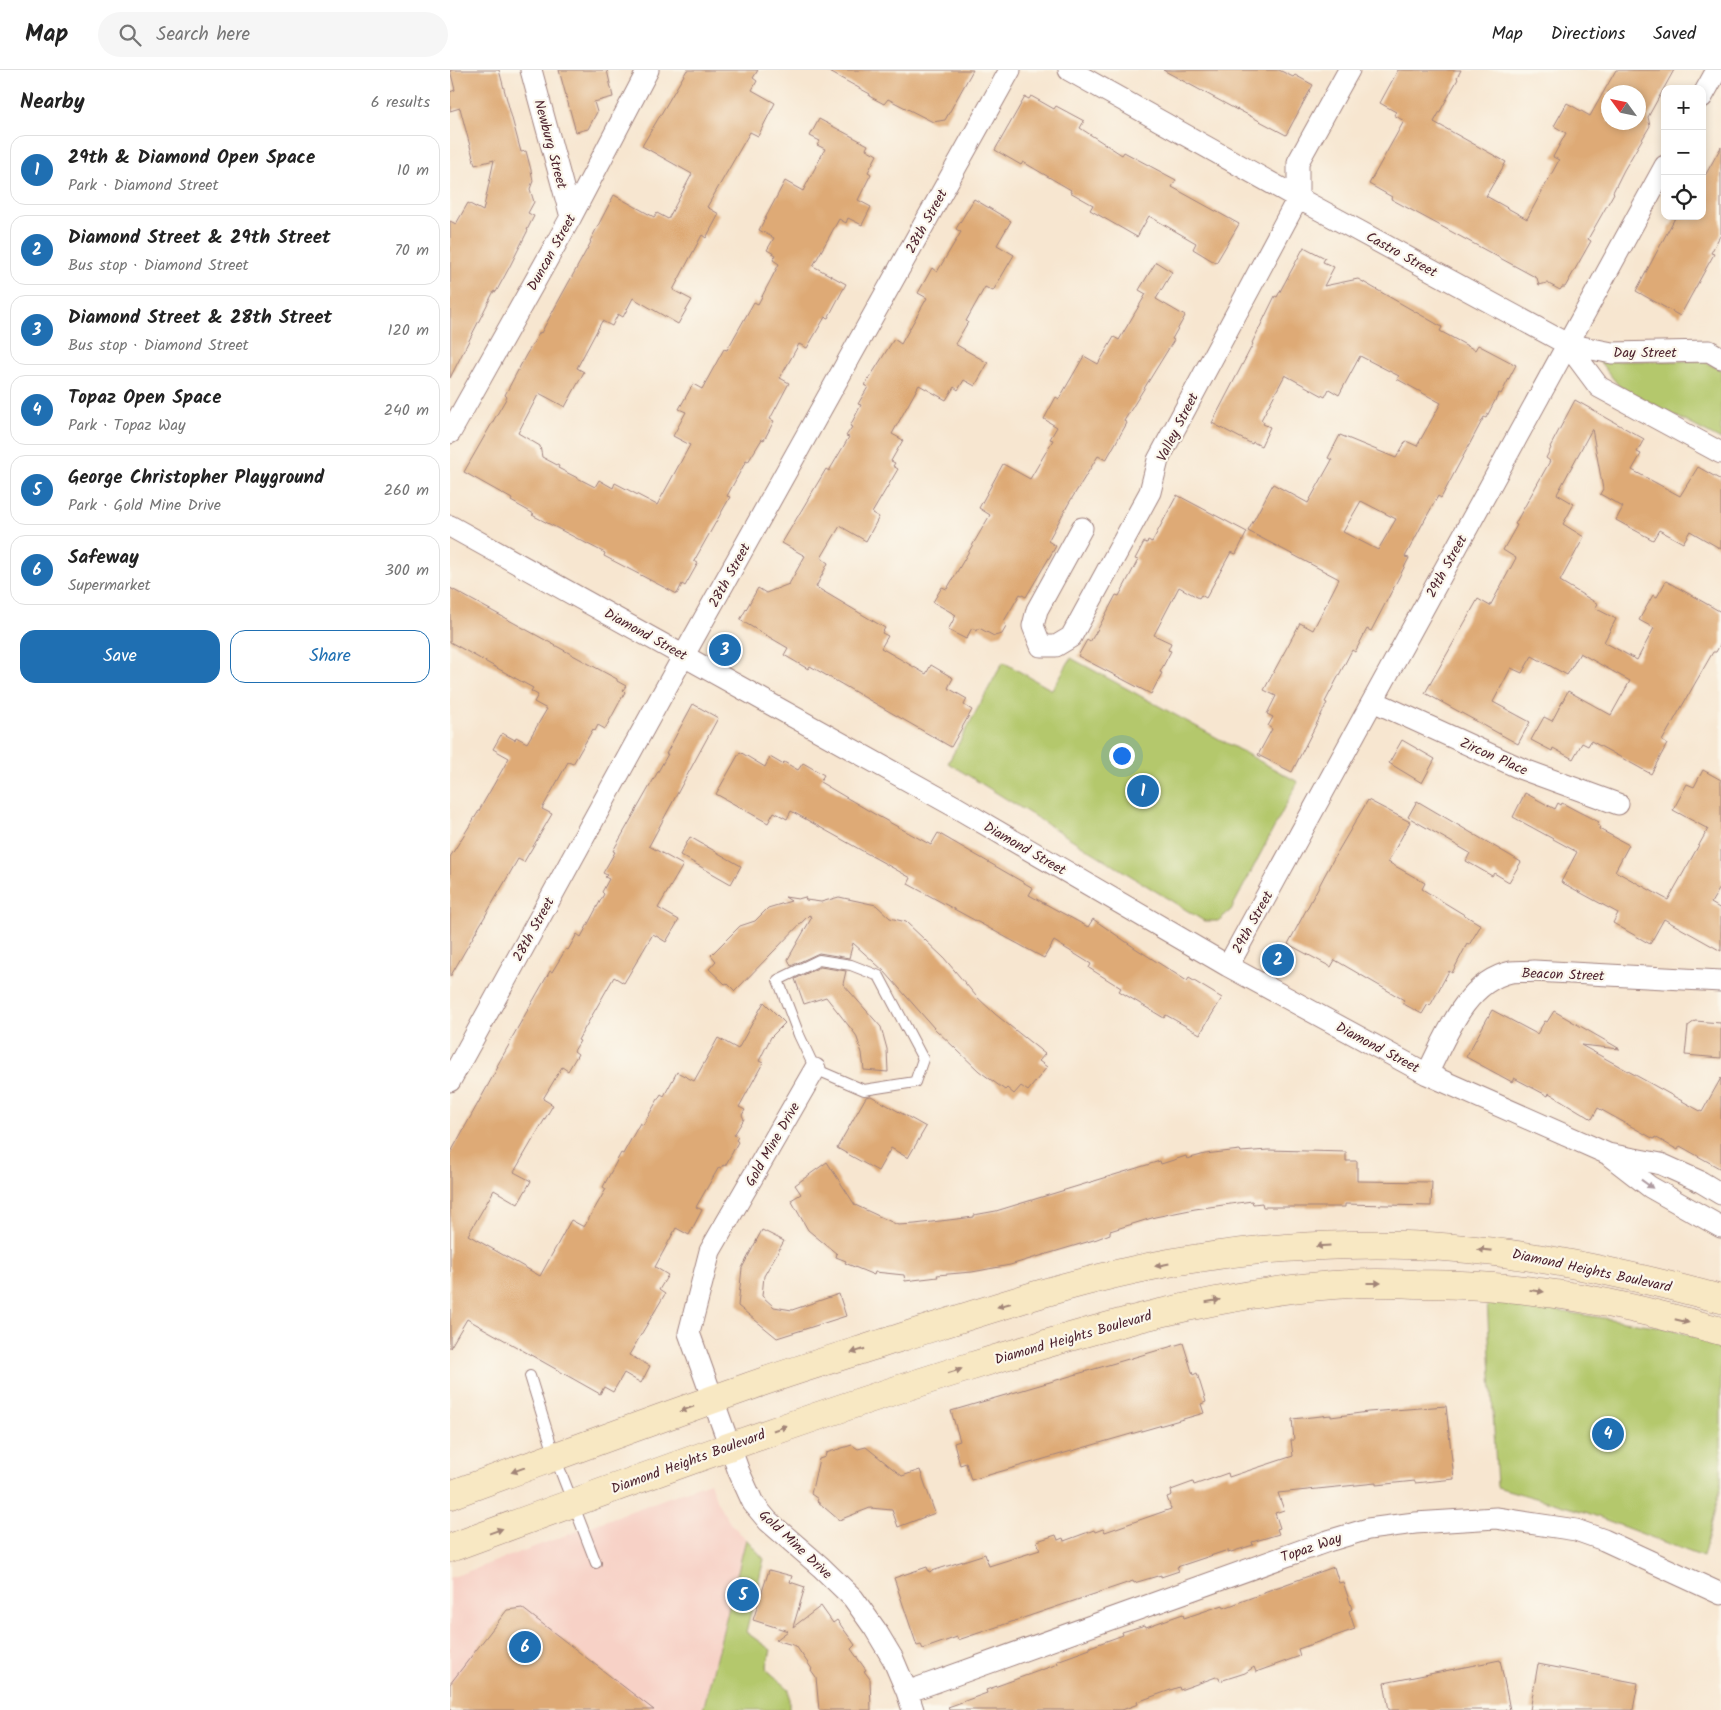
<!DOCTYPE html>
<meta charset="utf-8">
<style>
:root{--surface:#fff;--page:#f6f6f6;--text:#222;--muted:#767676;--line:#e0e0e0;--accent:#1f6fb2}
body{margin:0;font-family:Kalam,sans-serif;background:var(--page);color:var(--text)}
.controls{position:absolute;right:15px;top:15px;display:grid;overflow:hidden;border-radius:10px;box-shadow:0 2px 8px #0003}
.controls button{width:45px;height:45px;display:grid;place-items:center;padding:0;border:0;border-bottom:1px solid var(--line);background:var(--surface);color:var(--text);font:25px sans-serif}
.compass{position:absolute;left:1151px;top:15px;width:45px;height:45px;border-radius:50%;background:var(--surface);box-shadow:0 2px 8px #0003;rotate:303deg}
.you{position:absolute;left:671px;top:685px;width:18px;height:18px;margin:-12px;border:4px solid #fff;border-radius:50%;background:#1a73e8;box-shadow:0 0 0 8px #1a73e833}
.badge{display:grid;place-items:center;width:32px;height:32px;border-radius:50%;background:var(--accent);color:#fff;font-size:16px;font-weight:700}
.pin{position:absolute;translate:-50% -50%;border:2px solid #fff;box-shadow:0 1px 5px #0006}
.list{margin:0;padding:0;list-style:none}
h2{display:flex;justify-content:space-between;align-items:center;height:65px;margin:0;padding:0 20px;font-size:21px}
h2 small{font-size:16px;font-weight:400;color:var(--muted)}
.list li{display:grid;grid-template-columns:32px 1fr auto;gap:15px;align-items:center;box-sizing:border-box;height:70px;margin:0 10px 10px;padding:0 10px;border:1px solid var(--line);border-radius:15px}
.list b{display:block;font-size:19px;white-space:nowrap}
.list p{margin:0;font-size:16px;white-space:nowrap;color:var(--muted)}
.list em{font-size:16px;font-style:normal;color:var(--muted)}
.actions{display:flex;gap:10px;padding:15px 20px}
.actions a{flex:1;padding:11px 0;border:1px solid var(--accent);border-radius:15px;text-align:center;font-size:18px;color:var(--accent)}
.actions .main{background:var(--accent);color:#fff}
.icon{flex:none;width:28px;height:28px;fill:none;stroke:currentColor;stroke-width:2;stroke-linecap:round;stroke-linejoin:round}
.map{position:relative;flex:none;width:1271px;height:1640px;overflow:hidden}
header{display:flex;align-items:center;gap:30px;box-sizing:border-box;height:70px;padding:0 25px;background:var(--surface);border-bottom:1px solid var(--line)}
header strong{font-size:24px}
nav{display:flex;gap:28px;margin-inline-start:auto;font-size:18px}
.search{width:350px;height:45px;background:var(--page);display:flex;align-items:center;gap:12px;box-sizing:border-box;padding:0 18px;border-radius:28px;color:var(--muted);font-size:19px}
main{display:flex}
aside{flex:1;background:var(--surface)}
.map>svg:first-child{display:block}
.built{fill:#f7d1c6}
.green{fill:#b4c86c;stroke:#7f744c}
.building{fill:#deaa76;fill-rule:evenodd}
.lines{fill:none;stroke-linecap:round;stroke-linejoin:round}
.lane-casing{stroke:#a0827e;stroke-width:12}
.street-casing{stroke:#a0827e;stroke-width:23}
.secondary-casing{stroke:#a0827e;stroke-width:29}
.lane{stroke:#fff;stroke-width:10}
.street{stroke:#fff;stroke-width:21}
.secondary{stroke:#f8e8c3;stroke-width:28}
.oneway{fill:#ae9aa0}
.oneway2{fill:#a18477}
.labels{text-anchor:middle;stroke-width:4.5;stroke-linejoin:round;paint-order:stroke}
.street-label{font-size:14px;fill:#4a1f2b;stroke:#fbf7ec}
</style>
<header>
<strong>Map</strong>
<div class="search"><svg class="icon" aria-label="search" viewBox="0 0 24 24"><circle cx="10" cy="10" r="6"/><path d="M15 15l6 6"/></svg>Search here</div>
<nav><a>Map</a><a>Directions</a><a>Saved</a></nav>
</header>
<main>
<aside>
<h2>Nearby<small>6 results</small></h2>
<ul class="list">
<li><span class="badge">1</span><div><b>29th &amp; Diamond Open Space</b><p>Park · Diamond Street</p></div><em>10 m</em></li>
<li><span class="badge">2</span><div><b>Diamond Street &amp; 29th Street</b><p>Bus stop · Diamond Street</p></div><em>70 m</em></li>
<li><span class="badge">3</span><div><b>Diamond Street &amp; 28th Street</b><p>Bus stop · Diamond Street</p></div><em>120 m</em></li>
<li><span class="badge">4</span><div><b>Topaz Open Space</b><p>Park · Topaz Way</p></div><em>240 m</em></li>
<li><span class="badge">5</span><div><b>George Christopher Playground</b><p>Park · Gold Mine Drive</p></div><em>260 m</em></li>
<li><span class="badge">6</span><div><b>Safeway</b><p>Supermarket</p></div><em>300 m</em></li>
</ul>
<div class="actions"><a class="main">Save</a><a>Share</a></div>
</aside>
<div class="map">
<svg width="1271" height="1640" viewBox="0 0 1271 1640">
<rect width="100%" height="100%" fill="#fbf7ec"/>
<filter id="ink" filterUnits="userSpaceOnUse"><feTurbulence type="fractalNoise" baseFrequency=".02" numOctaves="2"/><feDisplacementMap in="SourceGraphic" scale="10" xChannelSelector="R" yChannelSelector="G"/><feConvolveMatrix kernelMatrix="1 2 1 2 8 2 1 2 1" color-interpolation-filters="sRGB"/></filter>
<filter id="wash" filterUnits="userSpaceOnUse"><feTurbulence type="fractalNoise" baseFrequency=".0096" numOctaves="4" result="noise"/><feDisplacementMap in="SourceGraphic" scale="20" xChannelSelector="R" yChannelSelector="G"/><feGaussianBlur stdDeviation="1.12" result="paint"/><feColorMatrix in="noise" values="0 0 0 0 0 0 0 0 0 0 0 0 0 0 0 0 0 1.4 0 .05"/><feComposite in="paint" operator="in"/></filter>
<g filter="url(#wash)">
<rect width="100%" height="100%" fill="#f7e6d0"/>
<path class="built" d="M260,1412L267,1432L280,1453L296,1469L253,1640H0V1508Z"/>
<path class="green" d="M1149,291H1253L1271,300V370L1169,316Z
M621,588L848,712L781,840L768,851H754L498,693L553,592L602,620Z
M1037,1230L1212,1257L1271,1275V1417L1253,1487L1135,1442L1047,1417Z
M296,1469L314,1489L296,1562L321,1580L316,1599L339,1619V1640H253Z"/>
<g id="blocks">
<path class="building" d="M0,0H49L71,82L76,81L81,100L83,111L80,119L84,132L78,143L84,146L77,160H78L59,198L46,222L44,221L0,308V151L6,154L18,133L33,141L44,90L25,95L10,38L0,41V22L5,20Z
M109,0H157L163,27L144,32L147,42L138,59L126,62Z
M237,0H308L303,8L307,11L302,20L325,33L308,66L300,62L257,137L269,144L256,168L252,165L223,220L242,230L228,254L183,228L173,247L168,244L162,256L152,251L127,298L134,302L115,337L89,323L68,363L90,376L92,387L109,396L108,398L145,417L149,410L163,418L165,413L207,435L240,375L223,366L236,342L229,339L243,314L252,319L274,279L277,280L304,232L308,234L329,194L323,190L326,185L317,180L324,168L309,160L335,111L353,121L375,79L367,75L370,71L360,66L369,49L418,75L416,79L427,85L418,102L421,104L408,130L421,137L412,155L398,148L396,153L389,149L363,196L396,214L378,248L375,247L357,278L349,274L330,308L339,313L320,349L324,351L314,370L312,369L298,392L296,391L277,426L280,427L244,491L248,493L235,516L232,514L227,524L154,486L155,483L82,445L84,444L61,431L62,429L14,402L57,327L55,325L76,285L90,262L91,263L141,172L140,171L164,125L204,147L207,143L218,149L242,104L192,76Z
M376,0H523L495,50L483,52L438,29L434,34L419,26L420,24Z
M713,0H829L843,7L845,5L863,15L836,65L787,39V40Z
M948,0H1011L1007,8L1008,9L984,52L1056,92L1036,126L1077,149L1109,90L1103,87L1116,63L1104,56L1117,33L1140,46L1166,0H1224L1198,47L1200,56L1174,100L1163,122L1164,123L1138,169L1141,171L1115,217H1112L1110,220L1097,213L1089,215L1087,208L941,129L942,127L919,114L954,51L944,45L946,42L930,33ZM1158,22H1188V52H1158Z
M581,26L604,39L606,36L634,51L630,58L672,85L674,82L726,110L722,117L789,154L766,193L743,179L746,173L699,146L687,167L640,140L643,135L620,122L621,120L573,92L571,95L545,80L575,27L579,29Z
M1271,77V164L1261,183L1264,184L1230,246L1186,221L1226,146H1252V111Z
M524,129L561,151L547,175L564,185L543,221L535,217L516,251L518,252L505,274L538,293L525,316L514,310L508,320L504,317L496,330L469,315L442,364L453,370L441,391L445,393L443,396L448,399L422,443L429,447L416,471L390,456L371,488L378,493L366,517L435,558L432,563L438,566L431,578L476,604L481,595L503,608L498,618L517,629L514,635L522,640L501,677L360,596L358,599L334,585L338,578L290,550L308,518L316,523L339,514L355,486L332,473L376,399L379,401L399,367L396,366L402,357L400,356L411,335L408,334L418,317L415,315L444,269L451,274L477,228L468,223L482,198L487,202L511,162L506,159Z
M854,177L875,188L873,192L884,197L874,216L908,209L992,257L990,261L1025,280L1028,275L1066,295L1051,324L1049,323L1036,348L1034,347L991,428L988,426L973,453L955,487L959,488L921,561L917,559L905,582L902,580L875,632L877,633L842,702L808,685L822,659L818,656L823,647L817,644L826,626L814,620L850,553L863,560L889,509L798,461L823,414L858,433L882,390L878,388L890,365L946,388L956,371L967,376L991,333L947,309L949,306L910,286L889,325L879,319L875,327L835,305L811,350L814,352L813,354L820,357L811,376L803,372L802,374L762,353L803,274L802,273L825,226L827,227ZM911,431L946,449L928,480L893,462Z
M706,192L722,202L706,229L735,246L722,269L724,270L674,351L677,353L656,390L648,386L619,433L598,471L606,476L576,527L570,524L554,551L556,557L552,564L544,566L529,558L527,561L522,558L516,569L498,560L506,545L483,532L492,517L497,519L540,445L529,438L553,394L580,409L603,370L600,369L607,357L594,349L606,327L609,329L634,286L648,294L664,267L669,270L696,224L689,220Z
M1125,330L1194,369L1187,382L1191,384L1182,400L1230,426L1248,397L1271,410V479L1240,461L1233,473L1209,460L1203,470L1166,450L1173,437L1150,424L1153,419L1142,359L1107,424L1124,434L1113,454L1134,467L1110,511L1148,534L1145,538L1166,549L1154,572L1187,590L1204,558L1189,550L1203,525L1207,527L1216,511L1271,542V573L1266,582H1263L1212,671L1217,674L1201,704L1141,671L1138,676L1132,673L1123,689L1103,678L1102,681L1081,670L1094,647L1102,651L1118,621L1161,645L1180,611L1130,583L1117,605L1082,586L1072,603L1061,598L1043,632L1080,652L1068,674L975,623L1028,529L1040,536L1066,488L1053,480L1067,455L1065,454L1100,391L1096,388L1101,378L1100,377Z
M727,425L797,462L786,484L781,482L756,528L751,525L749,528L729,517L704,565L721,573L718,580L721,581L710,602L712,603L701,624L628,586L637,570L640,572L649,557L666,525L669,526L688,490L685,489L694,472L697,473L698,470L702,472Z
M0,518L152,601L167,609V611L176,616L173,620L175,622L155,659L148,655L145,661L143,659L123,694L118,692L92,739L102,744L74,792L68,789L0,907V787L27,744L59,688L43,679L52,663L65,670L66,667L77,673L97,639L84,632L88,625L81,621L83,618L0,572Z
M243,634L268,648L199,776L233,795L208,838L229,850L216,872L203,864L174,913L164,907L128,970L130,971L124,981L128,984L118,1001L112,997L93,1029L103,1035L64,1102L81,1111L68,1134L44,1120L18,1165L90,1206L121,1150L134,1157L156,1119L153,1117L171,1083L173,1084L190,1053L193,1055L211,1024L214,1026L227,1002L244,1011L268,968L288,979L314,932L335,953L321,967L309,991L313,993L289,1037L295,1040L292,1045L294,1049L284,1065L288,1067L286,1070L288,1072L275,1096L273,1095L271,1098L269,1097L246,1137L252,1140L239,1165L226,1158L205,1197L218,1205L209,1220L215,1224L179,1285L200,1296L191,1313L174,1303L163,1322L154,1317L150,1324L17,1249L0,1278V1084L48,997L47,996L60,973H59L100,901L102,902L116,879L118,880L127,864L131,867L154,824L152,822L159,809L155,807L157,805L153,803L165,782L163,781L218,684H216Z
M952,670L985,689L972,713L939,693Z
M290,682L315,697L320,687L332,694L334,692L348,700L353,693L374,705L370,712L426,745L481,775L488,763L583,818L579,825L638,857L643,849L685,878L737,911L739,908L772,928L750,964L716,945L714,948L669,921L671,918L639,898L641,894L604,871L594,888L458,814L461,808L341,741L337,749L324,742L318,753L266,724Z
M1253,700L1271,710V816L1261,833L1271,839V881L1214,849L1200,874L1163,853L1168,843L1111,812L1127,782L1063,747L1075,723L1105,739L1108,733L1111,735L1112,733L1129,742L1149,752L1147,755L1150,756L1149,759L1179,775L1165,801L1218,830L1258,759L1223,740L1237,714L1244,717Z
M918,730L960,752L938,792L975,813L972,819L1031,855L1019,875L1017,874L1002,903L999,901L980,936L978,934L972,944L952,933L954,930L885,890L881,897L838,874L884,788Z
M967,731L1071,792L1059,812L1044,803L1042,806L1016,791L1020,783L958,747Z
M240,767L291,796L281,814L230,785Z
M335,827L348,829L355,827L356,830L371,832L389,827L426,835L440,848L456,852L494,888L526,926L545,944L595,984L589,991L597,997L578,1021L571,1016L564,1024L557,1018L555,1020L529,1001L484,958L435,902L403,873L399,888L369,883L341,896L338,889L362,847L359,845L285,921L277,913L275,914L259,899L266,891L261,885L290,856L305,851L318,838L341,831Z
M370,897L396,901L393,914L431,957L437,979L438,1002L414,1000L412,983L406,965L376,927L354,934L345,909Z
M1042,940L1087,964L1095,951L1097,952L1104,941L1170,979L1131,975L1252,1042L1271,1008V1099L1230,1076L1228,1080L1205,1067L1204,1069L1148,1038L1142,1049L1099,1023L1098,1026L1064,1008L1062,1012L1016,987Z
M1245,951L1271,953V988L1235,985L1238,956Z
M421,1026L476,1057L458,1088L441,1078L428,1101L387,1078L416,1027Z
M790,1080L791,1082L818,1080L896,1082V1091H907V1111L982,1112L981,1136L895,1134V1137H813L812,1133L803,1134L802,1131L745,1139L705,1147L660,1161V1164L647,1169L560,1195L522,1202L487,1205L488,1207L455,1211L454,1205L425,1202L424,1205L395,1193L396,1191L386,1187L387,1184L358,1160L341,1130L351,1124L345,1115L377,1092L405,1135L448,1155L465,1154L524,1147V1145L546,1141L710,1091L711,1094L736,1086L737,1089L755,1084Z
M312,1160L334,1171L314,1206L312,1226L324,1237L342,1240L389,1224L396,1246L327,1268L288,1236L292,1198Z
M733,1273L743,1305L747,1303L756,1332L751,1334L754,1343L521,1410L516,1393L510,1395L504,1373L510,1371L501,1341Z
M996,1336L1004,1409L965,1413V1411L926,1415V1413L828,1423L834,1440L825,1443L830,1458L827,1459L829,1464L802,1472L803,1475L778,1483V1480L727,1497L729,1501L711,1507V1505L684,1513L683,1511L508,1570L507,1567L473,1579L471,1575L467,1576L444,1508L477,1497L479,1502L535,1484L539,1496L590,1480L587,1471L606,1465L608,1470L613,1468L614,1471L644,1460L645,1462L653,1459L655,1462L721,1439L717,1427L722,1425L721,1420L743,1412L744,1415L778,1403L779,1407L843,1386L841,1370H844L842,1349L881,1345V1347L918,1342Z
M402,1375L408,1379L416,1377L452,1406L470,1400L485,1443L448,1457L442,1440L420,1438L389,1450L367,1431L368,1429L361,1424L369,1389L375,1387L376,1383Z
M884,1497L889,1513L893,1512L902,1539L899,1541L905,1559L848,1579L850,1586L806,1602L804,1597L795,1603L770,1611L769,1607H766L730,1620L729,1617L687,1632L688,1634L672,1640H499L498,1637L537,1623L536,1620L608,1594L607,1591L640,1579V1577L673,1565L672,1562L695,1555L696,1557L733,1544L734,1548L773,1535L774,1538L814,1523V1522Z
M319,1500L342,1506L340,1512L355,1517L343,1557L371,1536L383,1553L387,1550L405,1575L401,1579L416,1600L414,1601L420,1609L421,1640H369L366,1607L361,1600L362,1599L346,1576L326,1570L338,1561L303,1550Z
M72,1538L204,1640H0V1614L57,1540Z
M1050,1590L1060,1640H939L934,1613Z
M1088,1594L1188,1613L1183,1640H1080Z"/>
</g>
</g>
<g filter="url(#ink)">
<use href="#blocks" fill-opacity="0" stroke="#a0827e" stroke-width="1"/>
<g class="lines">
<defs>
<path id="lane" d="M369,890L401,895L429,906L473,989L465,1012L414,1020L365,999L349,965L328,910Z
M80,1306L105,1387L146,1493"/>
<path id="street" d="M81,0L121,147
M619,0L848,128L1117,274L1149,317L1271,383
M1252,27L1267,0
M1117,274L1162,283L1259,281L1271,288
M0,363L121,147L198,0
M0,456L504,736L778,896L977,1004L1158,1084L1211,1094L1251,1112L1271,1124
M632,458L587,540L583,556L591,576H606L621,567L700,422L708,390L848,128V92L899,0
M923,631L1072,699L1168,734
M778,896L1215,96
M365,999L260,1181L239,1263L289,1402L303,1433L318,1451L371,1497L403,1528L425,1559L443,1589L457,1622L463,1640
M977,1004C996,967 1015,912 1061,902C1068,901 1077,902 1084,901L1271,911
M0,1011L234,585L560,0
M1160,1086L1200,1117L1271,1157
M457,1622L878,1471L918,1459L965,1453L1046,1448L1053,1449L1126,1460L1154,1470L1271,1524"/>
<path id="secondary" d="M0,1425C99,1389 198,1352 298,1317C348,1299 399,1284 449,1268C547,1237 646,1203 749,1188C799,1180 849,1176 900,1175C1027,1171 1149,1196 1271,1229
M0,1478C172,1415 344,1351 519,1297C643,1259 768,1221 899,1214C921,1212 943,1213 965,1214C1007,1214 1049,1216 1090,1222C1151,1229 1212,1245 1271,1261"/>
</defs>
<use href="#lane" class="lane-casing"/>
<use href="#street" class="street-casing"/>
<use href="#secondary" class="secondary-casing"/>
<use href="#lane" class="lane"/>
<use href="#street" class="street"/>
<use href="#secondary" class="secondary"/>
</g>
<defs><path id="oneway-solid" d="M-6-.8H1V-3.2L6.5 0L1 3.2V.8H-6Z" transform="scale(1.25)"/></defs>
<use class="oneway" href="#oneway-solid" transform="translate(1197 1114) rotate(36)"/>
<g class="oneway2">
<use href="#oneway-solid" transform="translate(873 1176) rotate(177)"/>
<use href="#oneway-solid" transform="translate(1035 1180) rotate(-174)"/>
<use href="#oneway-solid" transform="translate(712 1195) rotate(169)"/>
<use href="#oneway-solid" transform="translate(924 1213)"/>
<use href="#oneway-solid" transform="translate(1087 1221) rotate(7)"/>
<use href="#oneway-solid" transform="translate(763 1231) rotate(-10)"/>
<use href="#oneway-solid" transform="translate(554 1235) rotate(164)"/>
<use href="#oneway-solid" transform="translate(1232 1251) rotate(14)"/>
<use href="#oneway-solid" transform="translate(408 1281) rotate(162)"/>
<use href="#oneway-solid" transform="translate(505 1301) rotate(-17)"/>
<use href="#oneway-solid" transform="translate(237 1339) rotate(160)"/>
<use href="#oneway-solid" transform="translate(330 1358) rotate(-19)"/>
<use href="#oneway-solid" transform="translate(68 1400) rotate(160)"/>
<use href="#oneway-solid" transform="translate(46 1461) rotate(-20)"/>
</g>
</g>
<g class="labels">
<g class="street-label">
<text transform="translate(101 74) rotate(75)" y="5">Newburg Street</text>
<text transform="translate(476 151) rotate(-61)" y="5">28th Street</text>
<text transform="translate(101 182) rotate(-61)" y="5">Duncan Street</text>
<text transform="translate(952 184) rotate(29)" y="5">Castro Street</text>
<text x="1195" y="287">Day Street</text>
<text transform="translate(727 357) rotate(-63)" y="5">Valley Street</text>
<text transform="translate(996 496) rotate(-61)" y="5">29th Street</text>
<text transform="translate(279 505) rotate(-61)" y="5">28th Street</text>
<text transform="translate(196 564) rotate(29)" y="5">Diamond Street</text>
<text transform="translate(1044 686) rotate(24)" y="5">Zircon Place</text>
<text transform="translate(575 778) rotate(30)" y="5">Diamond Street</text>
<text transform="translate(802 852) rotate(-61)" y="5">29th Street</text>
<text transform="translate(83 859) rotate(-61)" y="5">28th Street</text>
<text transform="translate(1113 904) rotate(2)" y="5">Beacon Street</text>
<text transform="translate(928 977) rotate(28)" y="5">Diamond Street</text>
<text transform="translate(322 1074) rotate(-60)" y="5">Gold Mine Drive</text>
<text transform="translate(1142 1200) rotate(12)" y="5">Diamond Heights Boulevard</text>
<text transform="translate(623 1267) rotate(-16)" y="5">Diamond Heights Boulevard</text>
<text transform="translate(238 1391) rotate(-20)" y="5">Diamond Heights Boulevard</text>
<text transform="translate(346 1474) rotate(43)" y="5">Gold Mine Drive</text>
<text transform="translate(861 1477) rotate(-19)" y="5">Topaz Way</text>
</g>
</g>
</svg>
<div class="controls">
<button>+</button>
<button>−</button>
<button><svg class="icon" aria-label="locate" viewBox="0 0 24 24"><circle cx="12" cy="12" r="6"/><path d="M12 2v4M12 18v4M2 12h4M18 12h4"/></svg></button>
</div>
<svg class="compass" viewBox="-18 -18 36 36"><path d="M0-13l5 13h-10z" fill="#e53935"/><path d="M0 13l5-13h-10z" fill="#767676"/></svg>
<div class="you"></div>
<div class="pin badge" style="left:693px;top:721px">1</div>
<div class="pin badge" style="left:828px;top:890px">2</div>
<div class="pin badge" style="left:275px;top:580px">3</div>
<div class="pin badge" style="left:1158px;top:1364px">4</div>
<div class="pin badge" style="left:293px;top:1525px">5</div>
<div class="pin badge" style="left:75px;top:1577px">6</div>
</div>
</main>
